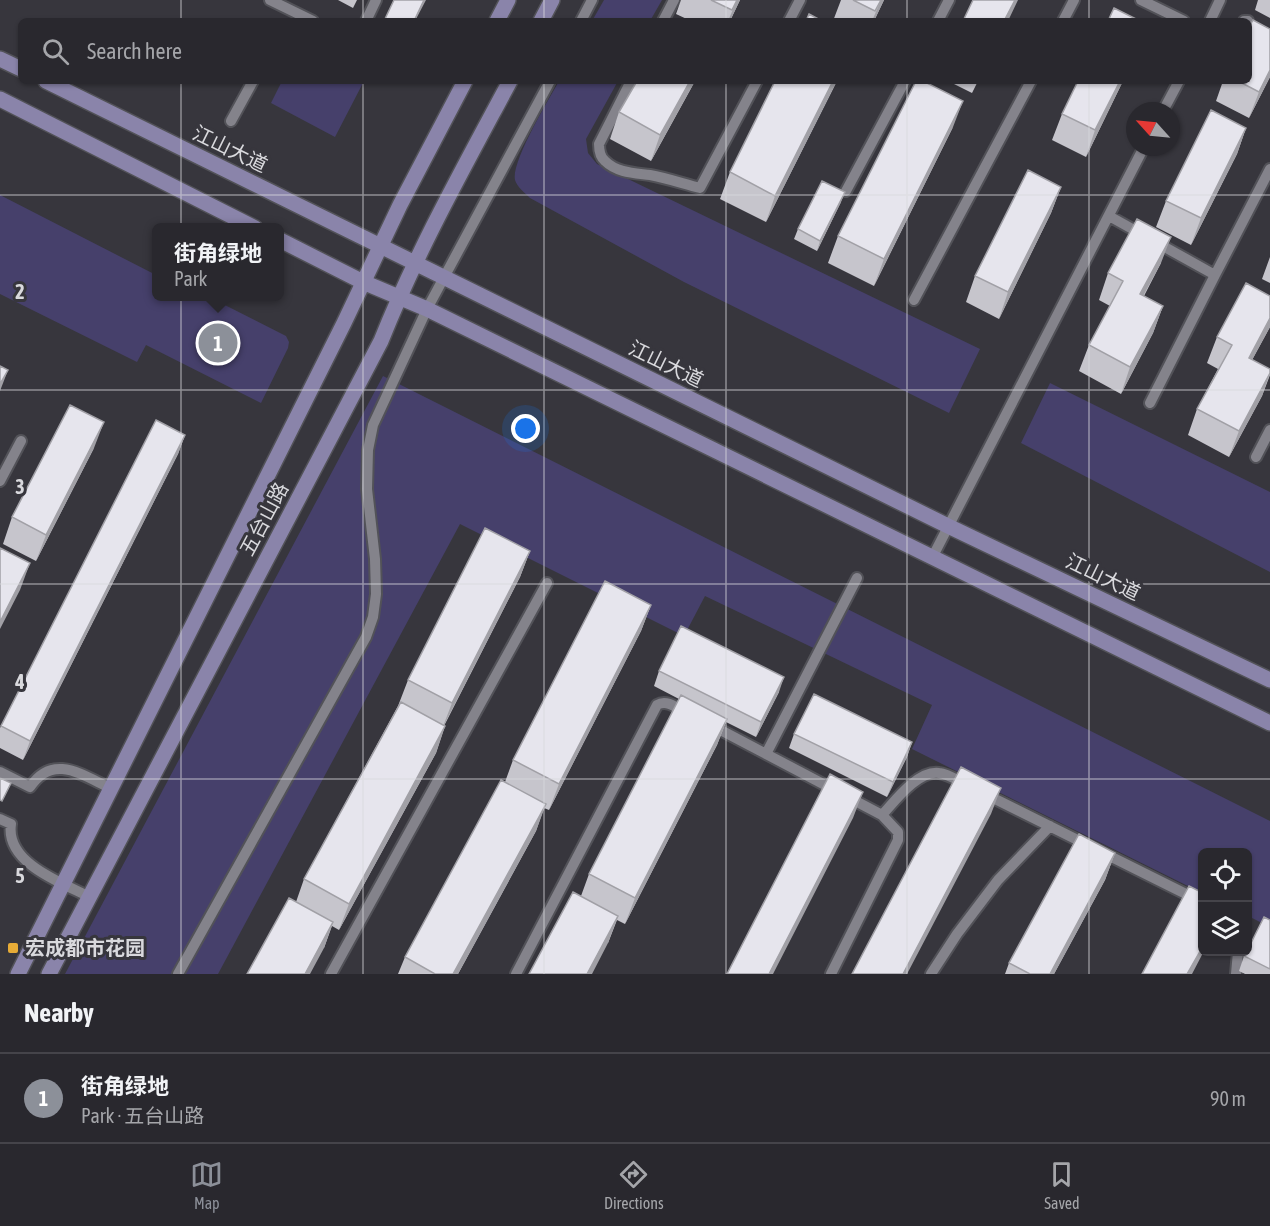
<!DOCTYPE html>
<meta charset="utf-8">
<style>
:root{--surface:#29282e;--page:#313036;--text:#f1f3f6;--muted:#a5a6aa;--line:#45444a;--accent:#8c9099}
body{margin:0;font-family:"Asap Condensed","Noto Sans SC",sans-serif;background:var(--page);color:var(--text)}
.controls{position:absolute;right:18px;bottom:18px;display:grid;overflow:hidden;border-radius:9px;box-shadow:0 2px 4px #0004}
.controls button{width:54px;height:54px;display:grid;place-items:center;padding:0;border:0;border-bottom:2px solid var(--line);background:var(--surface);color:var(--text);font:30px sans-serif}
.compass{position:absolute;left:1126px;top:102px;width:54px;height:54px;border-radius:50%;background:var(--surface);box-shadow:0 2px 4px #0004;rotate:297deg}
.you{position:absolute;left:526px;top:429px;width:21px;height:21px;margin:-15px;border:4px solid #fff;border-radius:50%;background:#1a73e8;box-shadow:0 0 0 9px #1a73e833}
.badge{display:grid;place-items:center;width:39px;height:39px;border-radius:50%;background:var(--accent);color:#fff;font-size:20px;font-weight:700}
.pin{position:absolute;translate:-50% -50%;border:3px solid #fff;box-shadow:0 2px 6px #0006}
.popup{position:absolute;left:152px;top:223px;width:132px;height:78px;box-sizing:border-box;display:grid;place-content:center;border-radius:9px;background:var(--surface);filter:drop-shadow(0 2px 4px #0005);font-size:20px;white-space:nowrap;color:var(--muted)}
.popup b{font-size:22px;color:var(--text)}
.popup::after{content:'';position:absolute;left:50%;top:100%;margin-left:-12px;border:12px solid transparent;border-top-color:var(--surface)}
.list{margin:0;padding:0;list-style:none}
h2{display:flex;justify-content:space-between;align-items:center;height:78px;margin:0;padding:0 24px;font-size:26px}
h2 small{font-size:20px;font-weight:400;color:var(--muted)}
.list li{display:grid;grid-template-columns:39px 1fr auto;gap:18px;align-items:center;box-sizing:border-box;height:90px;padding:0 24px;border-top:2px solid var(--line)}
.list b{display:block;font-size:22px;white-space:nowrap}
.list p{margin:0;font-size:20px;white-space:nowrap;color:var(--muted)}
.list em{font-size:20px;font-style:normal;color:var(--muted)}
.icon{flex:none;width:33px;height:33px;fill:none;stroke:currentColor;stroke-width:2;stroke-linecap:round;stroke-linejoin:round}
.map{position:relative;flex:none;width:1270px;height:974px;overflow:hidden}
.search{position:absolute;background:var(--surface);box-shadow:0 2px 4px #0004;left:18px;right:18px;top:18px;height:66px;display:flex;align-items:center;gap:15px;box-sizing:border-box;padding:0 21px;border-radius:9px;color:var(--muted);font-size:22px}
.sheet{height:168px;background:var(--surface)}
nav{display:flex;justify-content:space-around;align-items:center;box-sizing:border-box;height:84px;border-top:2px solid var(--line);background:var(--surface);font-size:16px;color:var(--muted)}
nav a{display:grid;justify-items:center;gap:3px}
nav .on{color:var(--accent)}
.map>svg:first-child{display:block}
.green{fill:#46406b}
.lines{fill:none;stroke-linecap:round;stroke-linejoin:round}
.service-casing{stroke:#525258;stroke-width:14}
.secondary-casing{stroke:#525258;stroke-width:18}
.service{stroke:#84838b;stroke-width:10}
.secondary{stroke:#8a84aa;stroke-width:15}
.wall{fill:#c6c5cc}
.shaded-wall{fill:#a1a0a6}
.building{fill:#e6e5ed;stroke:#a1a0a6;stroke-width:1.5}
.grid{fill:none;stroke:#d9d9dd;stroke-width:1.5;stroke-opacity:0.55}
.poi-dot{fill:#e7ac37;stroke:#37363d;stroke-width:2}
.labels{text-anchor:middle;stroke-width:6;stroke-linejoin:round;paint-order:stroke}
.street-label{font-size:20px;fill:#d9d9dd;stroke:#37363d}
.poi-label{font-size:20px;font-weight:bold;fill:#d9d9dd;stroke:#37363d;text-anchor:start}
.grid-label{font-size:20px;text-anchor:middle;font-weight:bold;fill:#d9d9dd;stroke:#37363d;stroke-width:6;stroke-linejoin:round;paint-order:stroke}
</style>
<div class="map">
<svg width="1270" height="974" viewBox="0 0 1270 974">
<rect width="100%" height="100%" fill="#37363d"/>
<path class="green" d="M604,0H662L650,21H592Z
M282,81H364L335,137L271,103Z
M559,81H618L586,139L588,153L597,164L980,349L949,413L684,282L530,198C525,193 517,187 515,180C511,162 549,99 559,81Z
M0,195L156,275V296L209,297L286,336L289,342L288,348L261,403L146,345L137,362L0,294Z
M383,376L1270,821V927L1248,916V852H1202V893L912,749L932,705L705,596L684,636L460,524L218,974H65Z
M1050,383L1270,492V572L1021,443Z"/>
<g class="lines">
<defs>
<path id="service" d="M270,0L313,21
M1141,0L1184,21
M366,21L376,0
M581,21L592,0
M663,21L674,0
M789,21L800,0
M938,21L949,0
M1063,21L1074,0
M1210,21L1220,0
M1244,21H1248
M631,81L599,144C599,150 600,157 605,161C617,173 635,173 650,175C667,178 684,184 700,188L757,81
M1163,111L1179,81
M231,121L253,81
M846,191L905,81
M1109,216L1215,275L1270,169
M914,300L1031,81
M1150,403L1215,275
M1256,457L1270,430
M0,481L21,441
M932,558L1144,147
M711,725L882,815L898,832V840L831,974
M766,754L857,578
M0,772L30,787C53,753 82,775 110,788
M985,794L1202,902
M882,815C895,801 918,770 939,773C948,774 957,780 965,784
M0,819L11,824C5,863 62,883 90,897
M178,974L366,637L373,617L376,594L375,559L367,489L368,450L373,425L427,309L550,81
M331,974L547,583
M516,974L657,705C667,699 677,708 686,713
M931,974L957,934L998,880L1050,826
M1236,974L1238,952"/>
<path id="secondary" d="M497,21L508,0
M541,21L552,0
M0,59L21,69
M46,81L948,526L1270,680
M0,99L255,228
M280,240L363,282L427,309L1270,723
M18,974L344,323L400,205L465,81
M49,974L381,341C417,251 464,167 510,81"/>
</defs>
<use href="#service" class="service-casing"/>
<use href="#secondary" class="secondary-casing"/>
<use href="#service" class="service"/>
<use href="#secondary" class="secondary"/>
</g>
<path class="wall" d="M338,0H357L353,8Z
M681,0H740L730,21H691L676,14Z
M841,0H884L874,21H833Z
M1258,0H1270V18L1255,10Z
M1270,29V77L1249,118L1216,101L1223,81H1249Z
M837,81L766,222L720,199L730,172Z
M948,81H978L972,93Z
M1123,81L1086,157L1052,140L1062,114Z
M694,83L651,161L610,139L619,112Z
M953,127L874,286L828,263L838,236Z
M1246,128L1237,154L1191,245L1156,227L1166,201Z
M1061,187L1051,213L999,319L966,302L975,276Z
M841,202L817,251L794,239L798,229Z
M1270,257V283L1262,279Z
M1161,263L1144,296L1163,306L1153,333L1121,394L1079,371L1089,345L1110,306L1099,300L1108,273Z
M1270,296V327L1252,360L1270,369V375L1262,396L1229,457L1188,435L1197,409L1218,369L1207,363L1217,337Z
M156,420L185,435L178,454L23,760L0,748V728Z
M94,448L36,561L3,544L12,517Z
M530,551L520,577L444,726H445L436,753L339,930L332,926L324,948L296,902L304,879L398,706L408,680Z
M651,605L641,631L549,810L544,808L536,831L458,974H398L405,957L505,782L513,760Z
M659,671L779,692L756,737L726,722L717,745L625,924L617,920L608,943L581,896L589,874L679,699L654,686Z
M794,734L912,742L907,757L887,797L789,748Z
M1115,853L1105,880L1054,974H1005L1009,963Z
M1270,920V974H1245L1239,971L1244,956Z"/>
<path class="shaded-wall" d="M424,0H426L415,21H414Z
M737,0H740L730,21H728Z
M881,0H884L874,21H872Z
M1015,0H1018L1008,21H1004Z
M1270,70V77L1249,118L1259,92Z
M690,81H695L651,161L660,135Z
M833,81H837L766,222L775,196Z
M1120,81H1123L1086,157L1095,130Z
M963,101L953,127L874,286L884,259Z
M1246,128L1237,154L1191,245L1201,218Z
M1061,187L1051,213L999,319L1008,292Z
M845,192L841,202L817,251L820,241Z
M1171,237L1161,263L1130,320L1140,294Z
M1163,306L1153,333L1121,394L1130,367Z
M1270,318V327L1239,384L1249,358Z
M8,370L0,391V384Z
M1270,373L1262,396L1229,457L1239,431Z
M104,422L94,448L36,561L46,535Z
M185,435L178,454L23,760L30,741Z
M530,551L520,577L442,729L452,703Z
M30,563L20,590L0,629V622Z
M651,605L641,631L549,810L559,784Z
M784,677L779,692L756,737L761,722Z
M727,719L717,745L625,924L635,898Z
M445,726L436,753L339,930L349,904Z
M912,742L907,757L887,797L893,782Z
M1001,788L991,814L907,974H903Z
M863,792L853,818L773,974H769Z
M546,804L536,831L458,974H453Z
M1115,853L1105,880L1054,974H1050Z
M618,916L608,943L592,974H587Z
M333,922L324,948L310,974H305Z
M1203,946V951H1204L1192,974H1187Z"/>
<path class="building" d="M394,0H424L414,21H384Z
M711,0H737L732,10Z
M853,0H881L875,11Z
M973,0H1015L1004,21H963Z
M1114,8L1140,21H1108Z
M809,14L822,21H806Z
M1253,20L1270,29V70L1259,92L1238,81H1249V27Z
M637,81H690L660,135L619,112Z
M775,81H833L775,196L730,172Z
M916,81H923L963,101L884,259L838,236Z
M1078,81H1120L1095,130L1062,114Z
M1211,110L1246,128L1201,218L1166,201Z
M1028,170L1061,187L1008,292L975,276Z
M822,181L845,192L820,241L798,229Z
M1137,219L1171,237L1140,294L1163,306L1130,367L1089,345L1123,281L1108,273Z
M1246,283L1270,296V318L1249,358L1270,369V373L1239,431L1197,409L1232,345L1217,337Z
M0,366L8,370L0,384Z
M70,405L104,422L46,535L12,517Z
M156,420L185,435L30,741L1,726Z
M485,528L530,551L452,703L408,680Z
M0,548L30,563L0,622Z
M605,581L651,605L559,784L513,760Z
M681,626L784,677L761,722L659,671Z
M814,694L912,742L893,782L794,734Z
M681,695L727,719L635,898L589,874Z
M401,702L445,726L349,904L304,879Z
M961,767L1001,788L903,974H852Z
M830,774L863,792L769,974H727Z
M0,778L11,783L2,801L0,800Z
M501,780L546,804L453,974H435L405,957Z
M1079,834L1115,853L1050,974H1030L1009,963Z
M1189,886L1203,893V946L1187,974H1142Z
M573,892L618,916L587,974H529Z
M289,898L333,922L305,974H247Z
M1264,917L1270,920V969L1244,956L1246,951H1248V949Z"/>
<path class="grid" d="M181,0V21M363,0V21M544,0V21M726,0V21M907,0V21M1089,0V21M181,81V974M363,81V974M544,81V974M726,81V974M907,81V974M1089,81V974M0,195H1270M0,390H1270M0,584H1270M0,779H1270"/>
<rect class="poi-dot" x="7" y="942" width="12" height="12" rx="3"/>
<g class="labels">
<g class="street-label">
<text transform="translate(230 149) rotate(26)" y="7">江山大道</text>
<text transform="translate(666 364) rotate(26)" y="7">江山大道</text>
<text transform="translate(264 519) rotate(-62)" y="7">五台山路</text>
<text transform="translate(1103 577) rotate(26)" y="7">江山大道</text>
</g>
<g class="poi-label">
<text x="25" y="955">宏成都市花园</text>
</g>
</g>
<g class="grid-label">
<text x="20" y="299">2</text>
<text x="20" y="494">3</text>
<text x="20" y="689">4</text>
<text x="20" y="883">5</text>
</g>
</svg>
<div class="controls">
<button><svg class="icon" aria-label="locate" viewBox="0 0 24 24"><circle cx="12" cy="12" r="6"/><path d="M12 2v4M12 18v4M2 12h4M18 12h4"/></svg></button>
<button><svg class="icon" aria-label="layers" viewBox="0 0 24 24"><path d="M12 4l9 5-9 5-9-5zM3 14l9 5 9-5"/></svg></button>
</div>
<svg class="compass" viewBox="-18 -18 36 36"><path d="M0-13l5 13h-10z" fill="#e53935"/><path d="M0 13l5-13h-10z" fill="#a5a6aa"/></svg>
<div class="you"></div>
<div class="pin badge" style="left:218px;top:343px">1</div>
<div class="popup"><b>街角绿地</b>Park</div>
<div class="search"><svg class="icon" aria-label="search" viewBox="0 0 24 24"><circle cx="10" cy="10" r="6"/><path d="M15 15l6 6"/></svg>Search here</div>
</div>
<section class="sheet">
<h2>Nearby<small></small></h2>
<ul class="list">
<li><span class="badge">1</span><div><b>街角绿地</b><p>Park · 五台山路</p></div><em>90 m</em></li>
</ul>
</section>
<nav>
<a class="on"><svg class="icon" aria-label="map" viewBox="0 0 24 24"><path d="M3 6l6-2 6 2 6-2v14l-6 2-6-2-6 2zM9 4v14M15 6v14"/></svg>Map</a>
<a><svg class="icon" aria-label="directions" viewBox="0 0 24 24"><path d="M12 3l9 9-9 9-9-9zM9 14v-3h6M13 9l2 2-2 2"/></svg>Directions</a>
<a><svg class="icon" aria-label="saved" viewBox="0 0 24 24"><path d="M7 4h10v16l-5-4-5 4z"/></svg>Saved</a>
</nav>
